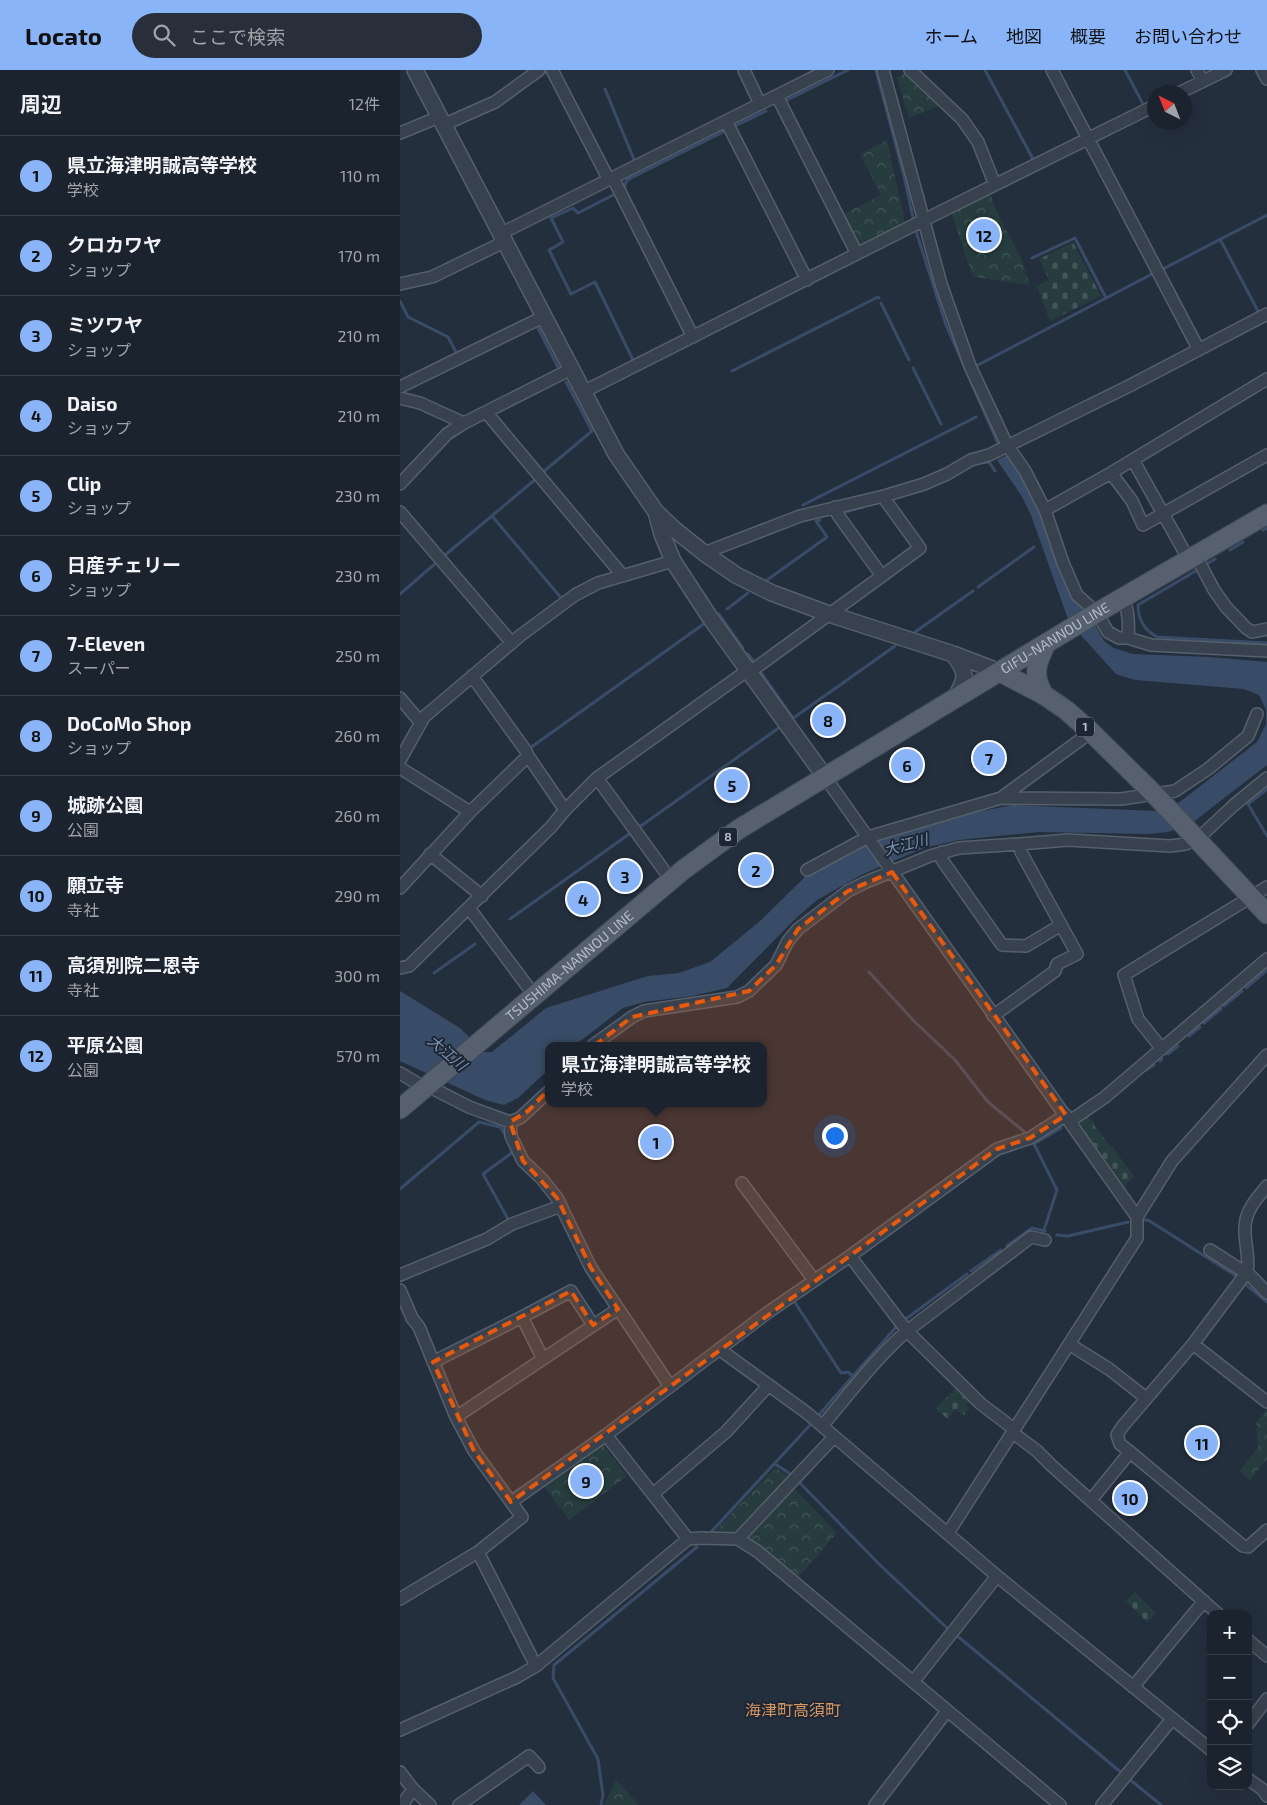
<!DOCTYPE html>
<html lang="ja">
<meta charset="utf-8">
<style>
:root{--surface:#1b232e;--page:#282f3a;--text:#f1f3f6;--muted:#a0a4aa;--line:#39404a;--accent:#8ab4f8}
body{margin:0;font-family:"Exo 2","Noto Sans JP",sans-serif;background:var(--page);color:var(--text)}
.controls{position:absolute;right:15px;bottom:15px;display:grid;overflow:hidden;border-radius:10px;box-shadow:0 5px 20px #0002}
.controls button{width:45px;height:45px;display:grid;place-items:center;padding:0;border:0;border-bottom:1px solid var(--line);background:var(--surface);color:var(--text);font:25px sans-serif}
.compass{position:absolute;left:747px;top:15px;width:45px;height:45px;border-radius:50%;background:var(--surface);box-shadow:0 5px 20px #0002;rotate:318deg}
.you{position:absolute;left:434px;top:1065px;width:18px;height:18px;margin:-12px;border:4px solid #fff;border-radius:50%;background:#1a73e8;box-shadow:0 0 0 8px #1a73e833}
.badge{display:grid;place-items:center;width:32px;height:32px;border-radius:50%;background:var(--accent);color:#111;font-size:16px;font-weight:700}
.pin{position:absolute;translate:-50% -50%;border:2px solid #fff;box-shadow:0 1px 5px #0006}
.popup{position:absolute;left:145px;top:972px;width:222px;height:65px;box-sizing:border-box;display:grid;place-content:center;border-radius:10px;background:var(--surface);filter:drop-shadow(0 1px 4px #0005);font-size:16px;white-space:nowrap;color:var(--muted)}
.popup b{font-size:19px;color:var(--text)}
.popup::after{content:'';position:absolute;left:50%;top:100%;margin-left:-10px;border:10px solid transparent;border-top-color:var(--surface)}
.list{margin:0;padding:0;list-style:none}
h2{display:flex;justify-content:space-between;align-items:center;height:65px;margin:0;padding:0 20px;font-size:21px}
h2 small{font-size:16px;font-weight:400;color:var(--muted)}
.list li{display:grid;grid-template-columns:32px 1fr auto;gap:15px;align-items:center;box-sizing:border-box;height:80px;padding:0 20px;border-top:1px solid var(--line)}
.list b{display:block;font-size:19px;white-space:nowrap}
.list p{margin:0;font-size:16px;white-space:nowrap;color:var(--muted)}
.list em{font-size:16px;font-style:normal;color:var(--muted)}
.icon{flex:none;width:28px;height:28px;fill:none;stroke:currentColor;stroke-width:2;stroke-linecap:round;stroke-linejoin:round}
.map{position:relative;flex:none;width:867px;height:1735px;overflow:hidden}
header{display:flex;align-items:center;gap:30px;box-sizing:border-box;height:70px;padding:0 25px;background:var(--accent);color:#111}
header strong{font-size:24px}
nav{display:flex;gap:28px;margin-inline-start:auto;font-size:18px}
.search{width:350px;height:45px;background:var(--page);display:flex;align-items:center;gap:12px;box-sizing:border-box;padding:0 18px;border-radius:28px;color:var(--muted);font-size:19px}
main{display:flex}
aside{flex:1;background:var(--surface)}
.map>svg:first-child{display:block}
.forest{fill:url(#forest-crowns)}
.cemetery{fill:url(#cemetery-stones)}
.water{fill:#394c67}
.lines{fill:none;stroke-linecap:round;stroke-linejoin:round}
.stream{stroke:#394c67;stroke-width:3}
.minor-casing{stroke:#565f6c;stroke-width:14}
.tertiary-casing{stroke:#565f6c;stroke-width:18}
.primary-casing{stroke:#414a57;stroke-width:21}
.minor{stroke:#38414e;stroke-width:11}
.tertiary{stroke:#38414e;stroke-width:15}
.primary{stroke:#56606e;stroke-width:19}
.marked{fill:#e8590c;fill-opacity:0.2;stroke:#e8590c;stroke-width:4;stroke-dasharray:10 6;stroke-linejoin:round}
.labels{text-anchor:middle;stroke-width:4;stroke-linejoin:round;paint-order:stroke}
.shield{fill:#1d2633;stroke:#878f9c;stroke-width:1}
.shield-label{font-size:12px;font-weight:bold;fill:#b4bcc9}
.street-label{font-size:14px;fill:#b4bcc9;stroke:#1d2633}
.water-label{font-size:15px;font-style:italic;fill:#7c92b1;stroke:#1d2633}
.quarter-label{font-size:16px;fill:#d59563;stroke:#1d2633}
</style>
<header>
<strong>Locato</strong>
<div class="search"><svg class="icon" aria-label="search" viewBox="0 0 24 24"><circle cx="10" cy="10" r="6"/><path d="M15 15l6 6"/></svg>ここで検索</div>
<nav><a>ホーム</a><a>地図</a><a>概要</a><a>お問い合わせ</a></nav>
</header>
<main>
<aside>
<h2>周辺<small>12件</small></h2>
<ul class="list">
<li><span class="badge">1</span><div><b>県立海津明誠高等学校</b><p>学校</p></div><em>110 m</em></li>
<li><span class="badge">2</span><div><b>クロカワヤ</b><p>ショップ</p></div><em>170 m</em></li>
<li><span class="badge">3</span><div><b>ミツワヤ</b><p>ショップ</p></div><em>210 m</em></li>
<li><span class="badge">4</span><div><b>Daiso</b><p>ショップ</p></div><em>210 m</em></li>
<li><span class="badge">5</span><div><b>Clip</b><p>ショップ</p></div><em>230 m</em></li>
<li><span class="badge">6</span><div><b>日産チェリー</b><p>ショップ</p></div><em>230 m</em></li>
<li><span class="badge">7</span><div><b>7-Eleven</b><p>スーパー</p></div><em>250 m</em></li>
<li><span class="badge">8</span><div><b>DoCoMo Shop</b><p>ショップ</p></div><em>260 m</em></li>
<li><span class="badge">9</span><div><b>城跡公園</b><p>公園</p></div><em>260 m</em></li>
<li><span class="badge">10</span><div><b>願立寺</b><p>寺社</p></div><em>290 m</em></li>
<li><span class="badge">11</span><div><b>高須別院二恩寺</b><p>寺社</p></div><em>300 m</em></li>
<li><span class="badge">12</span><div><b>平原公園</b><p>公園</p></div><em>570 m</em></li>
</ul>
</aside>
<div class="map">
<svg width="867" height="1735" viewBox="0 0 867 1735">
<defs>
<pattern id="forest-crowns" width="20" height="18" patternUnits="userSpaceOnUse" patternTransform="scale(1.25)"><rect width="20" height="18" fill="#263c3f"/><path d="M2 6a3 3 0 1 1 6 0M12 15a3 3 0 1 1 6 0" fill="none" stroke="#435659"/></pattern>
<pattern id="cemetery-stones" width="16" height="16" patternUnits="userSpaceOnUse" patternTransform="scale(1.25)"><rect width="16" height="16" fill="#263c3f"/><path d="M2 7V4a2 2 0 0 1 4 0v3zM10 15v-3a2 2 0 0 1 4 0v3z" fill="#435659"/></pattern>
</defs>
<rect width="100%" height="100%" fill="#242f3e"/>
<path class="forest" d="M506,3L541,35L509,48L497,8Z
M487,70L505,153L461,175L458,174L444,144L481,125L460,84Z
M590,123L596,140L621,188L630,215L573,207L551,142Z
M867,1339V1389L850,1410L839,1401L858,1378L856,1353Z
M199,1375H203L227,1406L169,1450L144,1416Z
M375,1398L390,1406L336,1461L330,1465L313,1463Z
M394,1418L437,1463L398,1508L349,1468Z
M216,1710L239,1735H204Z"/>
<path class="cemetery" d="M673,172L701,226L650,251L637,216L649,210L639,189Z
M688,1044L694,1053L693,1054L711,1077H712L734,1106L724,1117L678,1052Z
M559,1318L572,1329L566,1335L569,1338L564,1345L555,1339L548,1349L537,1340V1337L555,1319Z
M735,1522L756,1543L747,1552L726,1531Z"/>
<path class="water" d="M609,384L638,435L672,527L687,541L704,571L714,578L732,584L809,587L867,592V695L792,753L768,762L748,764L639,762L559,770L524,778L461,805L417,830L395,849L327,918L292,926L244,932L223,938L174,976H148V1000L118,1028L104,1035L85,1030L0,991V921L60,958L84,982H92L146,938L248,906L279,903L310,892L359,852L406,806L478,770L503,760L566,744L613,735L757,741L767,739L781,731L857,672L866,654V640L859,625L844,619L735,610L716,604L669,552L631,445L621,425L597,390Z
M133,1721L146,1735H119Z"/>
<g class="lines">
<path class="stream" d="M476,0L504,106L514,152
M585,0L633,89
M725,0L743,34
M205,19L235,92
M387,30L448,0
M335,56L366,41
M224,118L227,110L325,61
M215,124L178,143L173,138L151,148L163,172L149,180L171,224L195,212L233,290
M515,158L546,255L599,376
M820,169L859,243
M632,188L675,168L706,228
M763,199L867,145
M0,231L8,247L48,267L57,284L54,285
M481,233L509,290
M137,256L159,299
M578,295L754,203
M513,298L541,354
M332,301L478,227L479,228
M580,393L589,392L595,401
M143,402L192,361L166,312
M403,435L576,347
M445,442L463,437
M92,446L162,529
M863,460L867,458
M830,480L843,472
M44,486L137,408
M805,495L815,489
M799,499L738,535C738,550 744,560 757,567L867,573
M367,510L427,467L416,451L420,450
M578,517L634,477
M0,524L37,492
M327,539L348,523
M319,544L343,578
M515,562L573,521
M348,584L355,593
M360,601L393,648
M392,649L495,576
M130,678L305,553
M867,719L848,734L867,766
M238,758L380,657
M110,849L232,762
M469,902L514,951L555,990L588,1032L626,1063
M34,903L75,874
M846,918L867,900
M824,936L842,921
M804,953L821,939
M789,966L800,957
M768,984L778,976
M760,991L762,989
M746,1000L754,995
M0,1119L79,1052L100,1057L106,1066
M108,1149L83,1104L113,1082L112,1079
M745,1150H748L833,1204L867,1232
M644,1160L657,1120L634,1074L661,1058
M657,1165L668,1166L728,1152
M607,1176L632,1158L645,1161
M571,1201L601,1180
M394,1231L441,1303L448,1302L453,1306
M503,1251L567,1204
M417,1347L497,1256
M375,1394L392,1405
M399,1412L480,1495L547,1558
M311,1462L412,1353
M555,1564L723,1704
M728,1708L761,1735
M201,1735L203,1725L198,1689L153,1608L154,1595L297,1477"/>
<defs>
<path id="minor" d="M152,0L209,110
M344,0L360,34
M483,0L541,214L570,296L607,375L625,401L645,440L663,493L677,525L697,543L708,562L719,568H728
M510,0L562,49L578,72L595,115
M652,0L799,280
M797,0L803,11
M862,0L867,9
M781,22L826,0
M377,26L457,184
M326,51L407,210
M43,55L95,32L139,0
M0,63L39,47
M213,108L293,267
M100,164L428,0
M0,214L32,207L104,172
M0,317L143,247
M183,322L524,150L754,36
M0,328L20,333L64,353
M86,342L223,506
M733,390L789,490
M711,403L732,431L743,455L867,385
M0,414L47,364L64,353L171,299
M435,437L438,445L482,506L520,478L486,431L484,426
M645,440L711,403L867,309
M0,442L112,573
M304,483L400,446L484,426L524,414L547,404L571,390L589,385L729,316L867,244
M796,486L814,520L826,537L846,558L852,562L867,559
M723,528C729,540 729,555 728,568L751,575L867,581
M350,602L482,506
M72,606L126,681L128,686
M0,628L21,653
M0,690L24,647L121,565L175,525L198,513L273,491
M0,698L70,742
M425,707L737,1147V1168L548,1463
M197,708L271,810
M601,728L691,662
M620,774L668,770L770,776L786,774L803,764L834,735L867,708
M542,782V790L602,875L626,876L661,855
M30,784L82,826
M407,800L468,767L601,728L721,729L775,721L808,699L848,666L857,644
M0,818L70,742L128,686L165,740
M69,838L134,925
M0,898L9,896L151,757L165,740L197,708L348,600
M192,976L232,947L244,941L337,927L349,921L376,895L388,871L398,859L448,821L466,812L530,786L559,778L620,774L621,782L677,884L657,894L655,901L593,946
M762,979L738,949L724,905L867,817
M0,1003L25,1018
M28,1016L69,1037L110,1052L111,1066L123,1091L142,1109L157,1128L191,1198L270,1316
M670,1051L705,1027L867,889
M110,1052L120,1048L148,1022
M342,1113L414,1210
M737,1147L772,1091L867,985
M810,1180L838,1198L847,1202L867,1223
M450,1186L507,1261L581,1334L614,1359
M0,1205L87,1169L112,1154L161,1136
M0,1220L12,1248L19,1257L56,1347L74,1381L111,1432L206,1365L367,1243L450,1186L597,1079L630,1068L666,1045
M122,1247L171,1221L193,1255
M669,1274L709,1299L746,1328
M793,1274L867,1332
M319,1279L407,1343L597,1506L811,1680
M33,1292L122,1247L143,1289
M56,1347L218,1239
M422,1356C450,1323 475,1289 507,1261L631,1167L645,1170
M612,1362L637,1381L652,1396L818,1544
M206,1365L288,1469
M730,1382L843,1476L848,1477L867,1460
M253,1424L326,1362L369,1315
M691,1430L730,1382L720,1374L717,1365L722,1357L793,1274L847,1202C850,1184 844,1173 845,1158C845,1141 857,1128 867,1116
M111,1432L122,1447L78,1482L136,1596
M338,1469L434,1367
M0,1529L78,1482
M848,1570L867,1586
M513,1612L597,1506
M733,1617L804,1531
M848,1654L867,1629
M0,1660L117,1607L136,1596L288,1469L301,1468L338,1469L357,1481L660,1735
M0,1702L13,1719L30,1735
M848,1709L862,1719L867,1726
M2,1735L13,1719
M59,1735L129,1686L139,1697
M475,1735L547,1641
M702,1735L772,1649"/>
<path id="tertiary" d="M15,0L216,384L256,442L274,459L304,483L336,505L372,523L429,544L553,584L600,602
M256,442L262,464L273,491L311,549L425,707
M553,584C568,603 567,609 554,629"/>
<g id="primary">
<path d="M600,602L644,625L666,640L691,662L758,728L867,844"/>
<path d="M644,625C632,605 636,594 646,574"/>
<path id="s1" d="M0,1039L283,800L339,759L693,545L867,444"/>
</g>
</defs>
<use href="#minor" class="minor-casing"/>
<use href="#tertiary" class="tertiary-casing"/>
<use href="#primary" class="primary-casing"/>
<use href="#minor" class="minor"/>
<use href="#tertiary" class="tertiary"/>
<use href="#primary" class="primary"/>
</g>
<path class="marked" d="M492,802L666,1045L630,1068L597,1079L111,1432L74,1381L33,1292L171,1221L193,1255L218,1239L191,1198L157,1128L123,1091L110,1052L128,1041L183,984L232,947L349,921L376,895L398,859L448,821Z"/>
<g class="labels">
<g class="shield">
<rect x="676" y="647.5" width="18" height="19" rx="4"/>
<rect x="319" y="757.5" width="18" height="19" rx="4"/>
</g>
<g class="shield-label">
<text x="685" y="661">1</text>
<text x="328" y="771">8</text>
</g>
<g class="street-label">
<text dy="5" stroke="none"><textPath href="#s1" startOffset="809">GIFU-NANNOU LINE</textPath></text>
<text dy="5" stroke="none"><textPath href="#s1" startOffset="222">TSUSHIMA-NANNOU LINE</textPath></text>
</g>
<g class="water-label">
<text transform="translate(506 775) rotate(-15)" y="5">大江川</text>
<text transform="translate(47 983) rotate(40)" y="5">大江川</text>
</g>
<g class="quarter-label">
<text x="393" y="1646">海津町高須町</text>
</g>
</g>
</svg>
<div class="controls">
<button>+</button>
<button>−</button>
<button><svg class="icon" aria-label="locate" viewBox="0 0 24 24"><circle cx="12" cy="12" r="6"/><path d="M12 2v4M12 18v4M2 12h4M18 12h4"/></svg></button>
<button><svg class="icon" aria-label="layers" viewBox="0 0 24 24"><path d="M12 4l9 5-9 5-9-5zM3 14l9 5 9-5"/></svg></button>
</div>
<svg class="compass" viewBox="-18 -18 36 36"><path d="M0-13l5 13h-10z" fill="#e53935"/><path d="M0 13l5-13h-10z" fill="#a0a4aa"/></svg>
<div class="you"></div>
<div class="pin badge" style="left:256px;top:1072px">1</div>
<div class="popup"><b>県立海津明誠高等学校</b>学校</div>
<div class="pin badge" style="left:356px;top:800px">2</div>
<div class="pin badge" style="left:225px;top:806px">3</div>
<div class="pin badge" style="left:183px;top:829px">4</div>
<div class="pin badge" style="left:332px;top:715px">5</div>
<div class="pin badge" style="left:507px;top:695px">6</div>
<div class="pin badge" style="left:589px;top:688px">7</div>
<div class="pin badge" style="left:428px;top:650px">8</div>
<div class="pin badge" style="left:186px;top:1411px">9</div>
<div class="pin badge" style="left:730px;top:1428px">10</div>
<div class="pin badge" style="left:802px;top:1373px">11</div>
<div class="pin badge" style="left:584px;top:165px">12</div>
</div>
</main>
